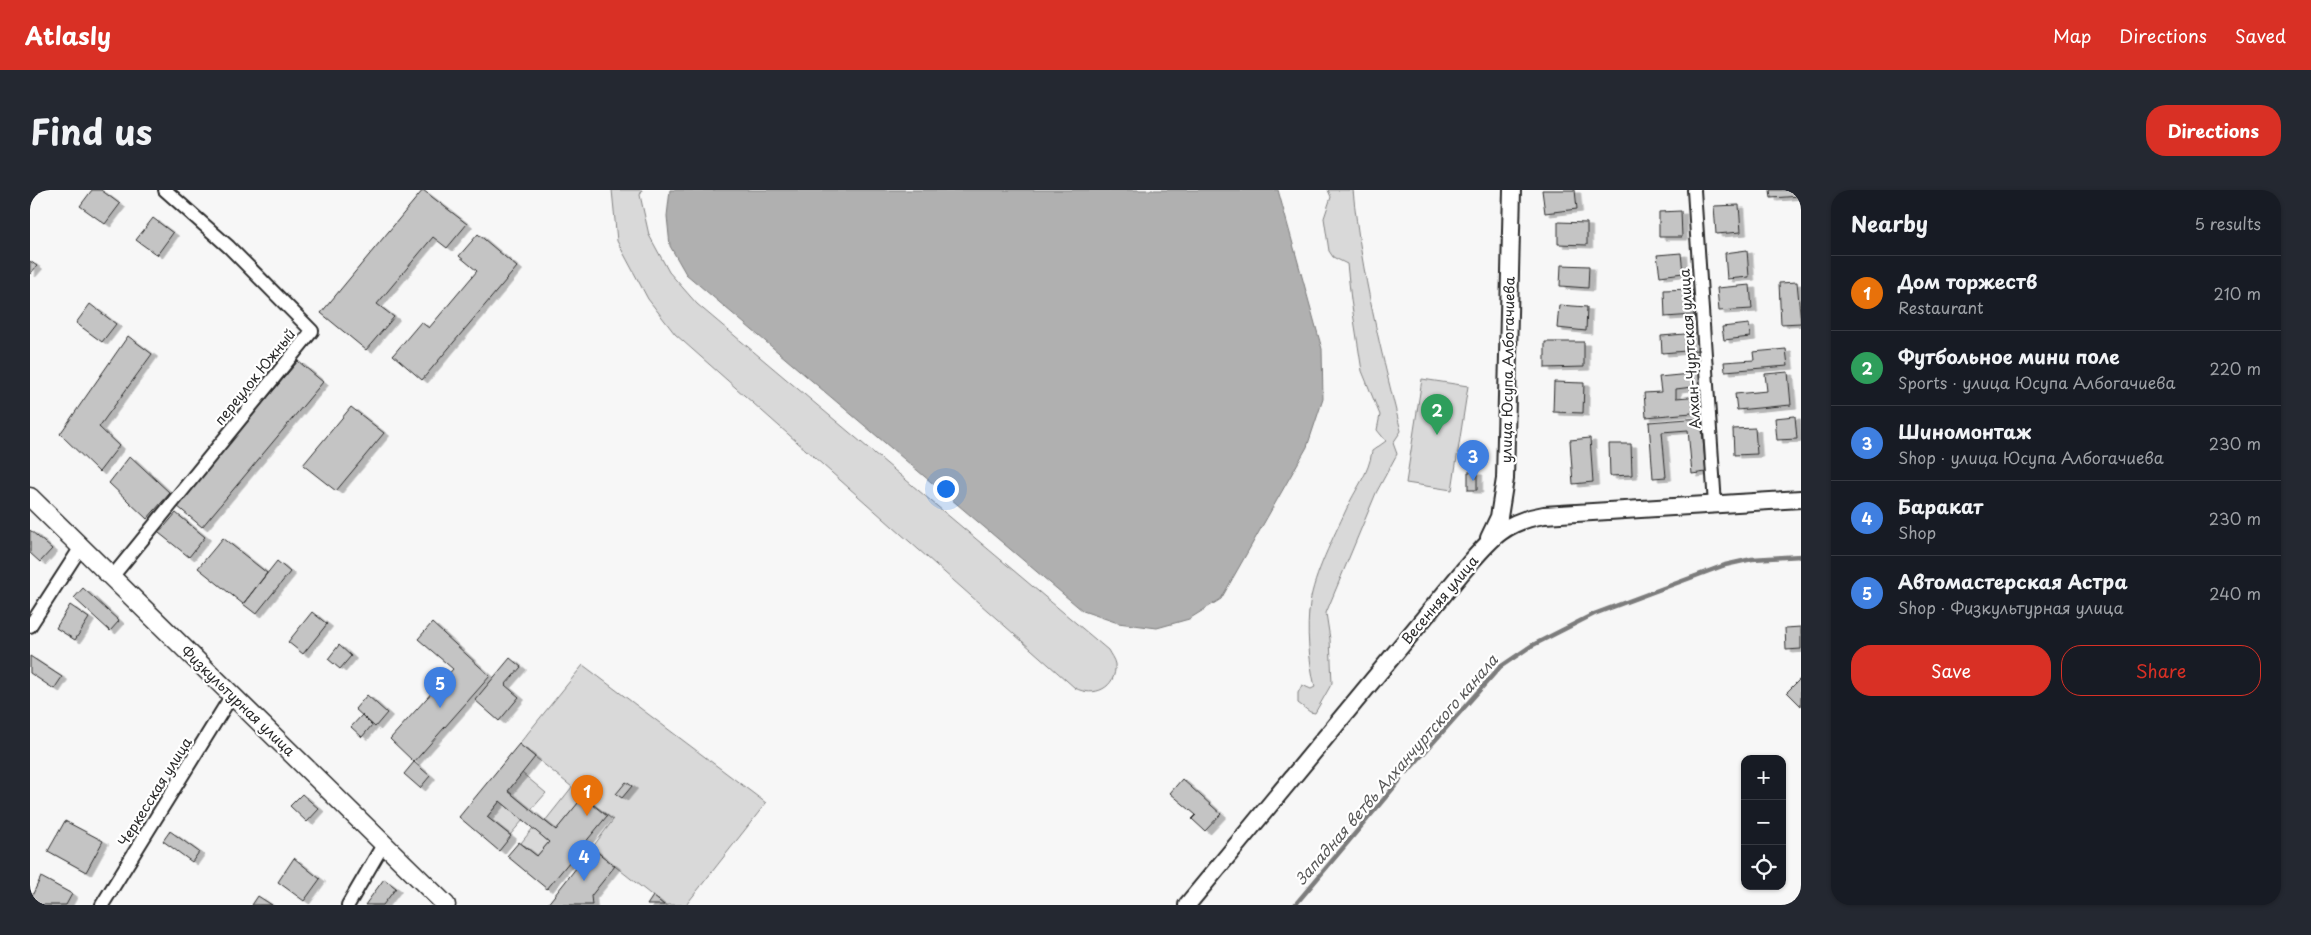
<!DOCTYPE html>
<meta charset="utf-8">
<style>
:root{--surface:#171b24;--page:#242831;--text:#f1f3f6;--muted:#9ea1a6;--line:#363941;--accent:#d93025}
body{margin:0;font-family:"Playpen Sans",sans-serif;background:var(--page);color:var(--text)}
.controls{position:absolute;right:15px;bottom:15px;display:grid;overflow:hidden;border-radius:10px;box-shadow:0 1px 4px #0004}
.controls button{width:45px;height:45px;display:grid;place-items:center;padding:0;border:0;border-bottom:1px solid var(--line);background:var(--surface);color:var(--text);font:25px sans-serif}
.you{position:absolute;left:915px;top:298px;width:18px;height:18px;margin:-12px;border:4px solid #fff;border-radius:50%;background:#1a73e8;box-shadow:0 0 0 8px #1a73e833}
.badge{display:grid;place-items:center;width:32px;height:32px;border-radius:50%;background:var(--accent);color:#fff;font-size:16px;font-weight:700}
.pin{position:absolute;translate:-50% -41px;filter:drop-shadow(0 1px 2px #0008)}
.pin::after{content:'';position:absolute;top:26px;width:18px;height:15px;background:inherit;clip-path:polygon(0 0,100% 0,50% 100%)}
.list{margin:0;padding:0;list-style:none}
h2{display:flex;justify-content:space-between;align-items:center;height:65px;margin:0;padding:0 20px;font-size:21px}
h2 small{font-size:16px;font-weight:400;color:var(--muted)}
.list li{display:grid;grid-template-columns:32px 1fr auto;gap:15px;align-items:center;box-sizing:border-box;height:75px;padding:0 20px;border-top:1px solid var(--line)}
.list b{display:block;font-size:19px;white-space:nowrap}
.list p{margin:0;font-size:16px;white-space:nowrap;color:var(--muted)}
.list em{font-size:16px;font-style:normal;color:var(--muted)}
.actions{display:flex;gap:10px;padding:15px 20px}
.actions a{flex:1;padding:11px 0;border:1px solid var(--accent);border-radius:20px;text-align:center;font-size:18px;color:var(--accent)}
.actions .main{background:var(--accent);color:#fff}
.icon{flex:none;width:28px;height:28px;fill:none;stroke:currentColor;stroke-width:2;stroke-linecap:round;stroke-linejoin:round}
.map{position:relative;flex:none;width:1771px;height:715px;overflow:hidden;border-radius:20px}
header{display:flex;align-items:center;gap:30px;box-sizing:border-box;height:70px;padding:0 25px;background:var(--accent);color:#fff}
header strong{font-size:24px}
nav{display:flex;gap:28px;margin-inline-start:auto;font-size:18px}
.intro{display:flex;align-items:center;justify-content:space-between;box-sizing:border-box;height:120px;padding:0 30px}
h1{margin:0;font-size:35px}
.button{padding:12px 22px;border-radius:20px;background:var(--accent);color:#fff;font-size:18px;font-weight:700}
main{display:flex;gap:30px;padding:0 30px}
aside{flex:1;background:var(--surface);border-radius:20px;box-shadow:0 1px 4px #0004}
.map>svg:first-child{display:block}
.green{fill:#d9d9d9;stroke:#828282}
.water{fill:#b0b0b0;stroke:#7b7b7b}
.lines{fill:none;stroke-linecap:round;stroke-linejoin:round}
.stream{stroke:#7b7b7b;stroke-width:4.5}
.building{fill:#c4c4c4;stroke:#2b2b2b;filter:url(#shadow)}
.minor-casing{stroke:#2b2b2b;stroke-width:16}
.tertiary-casing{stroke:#2b2b2b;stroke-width:20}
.secondary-casing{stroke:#2b2b2b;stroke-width:21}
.minor{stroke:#fff;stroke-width:12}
.tertiary{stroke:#fff;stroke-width:16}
.secondary{stroke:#fff;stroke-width:18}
.labels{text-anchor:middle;stroke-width:4.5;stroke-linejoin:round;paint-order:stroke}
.street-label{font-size:14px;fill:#2b2b2b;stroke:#fff}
.water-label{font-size:15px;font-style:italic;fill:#5a5a5a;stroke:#fff}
</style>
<header>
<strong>Atlasly</strong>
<nav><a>Map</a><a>Directions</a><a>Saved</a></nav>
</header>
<div class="intro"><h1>Find us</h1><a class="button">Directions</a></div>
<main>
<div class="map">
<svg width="1771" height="715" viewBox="0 0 1771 715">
<defs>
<filter id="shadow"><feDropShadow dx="5.5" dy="3" stdDeviation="0" flood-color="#0004"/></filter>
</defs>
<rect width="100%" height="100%" fill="#f7f7f7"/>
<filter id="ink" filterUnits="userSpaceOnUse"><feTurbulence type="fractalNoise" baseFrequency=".02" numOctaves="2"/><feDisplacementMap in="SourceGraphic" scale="10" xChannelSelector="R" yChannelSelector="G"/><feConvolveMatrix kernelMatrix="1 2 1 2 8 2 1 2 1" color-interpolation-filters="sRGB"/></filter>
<g filter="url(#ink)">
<path class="green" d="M582,0H612L610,5L619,45L639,82L667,114L1078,460C1080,464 1084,469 1085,474C1087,498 1064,508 1045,498L645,144L618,109L587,51Z
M1298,0H1323C1331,82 1351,161 1371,241L1363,253L1367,264L1346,303L1296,423L1300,449L1302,493L1285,523L1280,522L1268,513V503L1272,495L1281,499L1285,497C1279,471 1276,439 1280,413C1284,385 1304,346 1316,320C1325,299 1339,284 1342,261L1356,251L1347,240L1350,225L1332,181L1321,110L1317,74L1303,67L1299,61L1294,28L1301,7Z
M1392,189L1438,196L1422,300L1376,293Z
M553,475L736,613L656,715H634L562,658L583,630L554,607L526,640L515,631L542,597L489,554Z
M492,583L516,603L501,620L478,601Z
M470,611L493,630L480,645L457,627Z
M503,638L519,652L507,666L491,653Z"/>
<path class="water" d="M640,0H1248L1292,159L1293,209L1277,257L1191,409L1159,429L1127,438L1088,433L1053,421L656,84L640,56L637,26Z"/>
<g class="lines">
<path class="stream" d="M1377,582L1470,477L1501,456L1564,424L1695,375L1722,369L1771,366
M1265,715L1370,590"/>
</g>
<path class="building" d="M62,0H71L90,14L75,34L50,16Z
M393,0L437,34L417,58L403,47L347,114L364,127L336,160L291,123Z
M1512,0H1545L1547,19L1515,23Z
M1740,0H1771V6L1741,8Z
M1709,15L1711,42L1686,44L1684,16Z
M1651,21L1652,47H1629V22Z
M123,28L143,43L127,65L106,50Z
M1528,32L1557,33V55L1528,54Z
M448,44L487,77L392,190L363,165L391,132L399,138L447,81L429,66Z
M1717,60L1719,87L1697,89L1695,63Z
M1651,63L1653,83L1630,86L1627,65Z
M0,71L7,76L0,84Z
M1531,75L1559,76L1558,98L1530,96Z
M1767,92L1771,133L1751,134L1749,93Z
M1720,95L1722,119L1689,121L1687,98Z
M1662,99L1664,125L1635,127L1634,100Z
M60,114L86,134L72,152L46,133Z
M1529,115L1557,117L1556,141L1527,138Z
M1719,134L1720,147L1694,150L1692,137Z
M1667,143L1668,160L1632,163L1631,146Z
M98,146L122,164L69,237L89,256L69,282L30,244Z
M1515,152H1554V177L1515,178Z
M1756,159L1758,176L1695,181L1694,172L1724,170L1723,162Z
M268,171L293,192L172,337L147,316Z
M1758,182L1761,215L1707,220L1705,204L1737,201L1735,184Z
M1670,183L1671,196L1646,199V208L1672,206L1673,222L1616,227L1614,203L1631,202L1629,187Z
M1524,192L1554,193L1553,223L1523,222Z
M321,217L354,243L306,301L273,275Z
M1765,226L1767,249L1747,250L1745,228Z
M1671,228L1676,282L1662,284L1658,240L1632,242L1636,287L1623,288L1619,232Z
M1725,238L1727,264L1704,265L1703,239Z
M1560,248L1563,292L1543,294L1540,250Z
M1579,254H1601L1602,285L1580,286Z
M100,266L140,303L117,329L79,293Z
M1438,282H1447V300H1438Z
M146,323L175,347L159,367L129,343Z
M0,340L22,359L10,372L0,363Z
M193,348L237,383L213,414L168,378Z
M247,371L260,382L226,424L213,414Z
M53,398L89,431L80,441L44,408Z
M40,415L59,428L45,450L26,438Z
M282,422L297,434L273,464L258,452Z
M402,433L460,486L384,572L360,549L423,479L388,449Z
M1771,437V459L1756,460L1755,438Z
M309,455L321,466L310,479L298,469Z
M0,466L32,487L24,499L0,483Z
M480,468L491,477L475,495L489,507L469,531L445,510Z
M1771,488V516L1757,502Z
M337,505L357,523L345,537L325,519Z
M332,525L342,535L332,547L321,537Z
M489,554L505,567L478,601L507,625L526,640L553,607L577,626L517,699L477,666L489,652L507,666L519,652L470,611L457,627L481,646L469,661L429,627Z
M384,572L400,586L390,598L374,584Z
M1152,589L1191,624L1175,641L1162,629L1166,625L1140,603Z
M596,592L602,596L592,608L586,604Z
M272,604L289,619L277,632L260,616Z
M35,631L73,651L56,682L18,661Z
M140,641L169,662L162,672L133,651Z
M562,658L585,676L561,706L562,715H517Z
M264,668L290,689L274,711L248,692Z
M11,687L42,704L36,715H9L0,710Z
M354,689L366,698L353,715H335Z
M228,706L242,715H222Z
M623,706L634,715H617Z"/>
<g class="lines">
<defs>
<path id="minor" d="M1664,0L1685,315
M82,387L282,141L199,57L135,0
M0,436L51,357
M72,715L202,505
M318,715L354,653"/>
<path id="tertiary" d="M1459,348L1469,327L1475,289L1482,0
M1157,715L1433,381C1459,351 1472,332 1514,325L1771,309"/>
<path id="secondary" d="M0,307L416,715"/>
</defs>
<use href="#minor" class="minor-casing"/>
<use href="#tertiary" class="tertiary-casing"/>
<use href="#secondary" class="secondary-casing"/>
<use href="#minor" class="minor"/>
<use href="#tertiary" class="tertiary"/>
<use href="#secondary" class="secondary"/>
</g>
</g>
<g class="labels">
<g class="street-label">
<text transform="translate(1660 159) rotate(-94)" y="5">Алхан-Чуртская улица</text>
<text transform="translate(1478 180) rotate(-89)" y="5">улица Юсупа Албогачиева</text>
<text transform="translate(225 187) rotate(-51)" y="5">переулок Южный</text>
<text transform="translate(1410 410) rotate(-50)" y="5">Весенняя улица</text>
<text transform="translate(208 511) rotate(44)" y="5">Физкультурная улица</text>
<text transform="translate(125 602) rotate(-58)" y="5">Черкесская улица</text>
</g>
<g class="water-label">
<text transform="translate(1367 580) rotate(-49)" y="5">Западная ветвь Алханчуртского канала</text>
</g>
</g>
</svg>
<div class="controls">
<button>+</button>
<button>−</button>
<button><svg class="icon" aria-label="locate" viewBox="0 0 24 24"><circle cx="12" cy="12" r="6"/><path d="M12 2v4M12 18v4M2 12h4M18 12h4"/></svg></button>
</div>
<div class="you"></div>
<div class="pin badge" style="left:557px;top:626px;background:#e8710a">1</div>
<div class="pin badge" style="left:1407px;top:245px;background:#2e9e5b">2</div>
<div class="pin badge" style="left:1443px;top:291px;background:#3f7fe0">3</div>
<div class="pin badge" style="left:554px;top:691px;background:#3f7fe0">4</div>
<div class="pin badge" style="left:410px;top:518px;background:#3f7fe0">5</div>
</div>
<aside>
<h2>Nearby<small>5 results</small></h2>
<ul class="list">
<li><span class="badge" style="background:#e8710a">1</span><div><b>Дом торжеств</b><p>Restaurant</p></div><em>210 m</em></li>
<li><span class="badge" style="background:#2e9e5b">2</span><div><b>Футбольное мини поле</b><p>Sports · улица Юсупа Албогачиева</p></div><em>220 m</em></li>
<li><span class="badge" style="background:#3f7fe0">3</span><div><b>Шиномонтаж</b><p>Shop · улица Юсупа Албогачиева</p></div><em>230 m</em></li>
<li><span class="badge" style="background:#3f7fe0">4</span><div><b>Баракат</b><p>Shop</p></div><em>230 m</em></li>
<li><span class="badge" style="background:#3f7fe0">5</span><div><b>Автомастерская Астра</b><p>Shop · Физкультурная улица</p></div><em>240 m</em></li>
</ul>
<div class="actions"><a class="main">Save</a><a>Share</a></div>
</aside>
</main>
